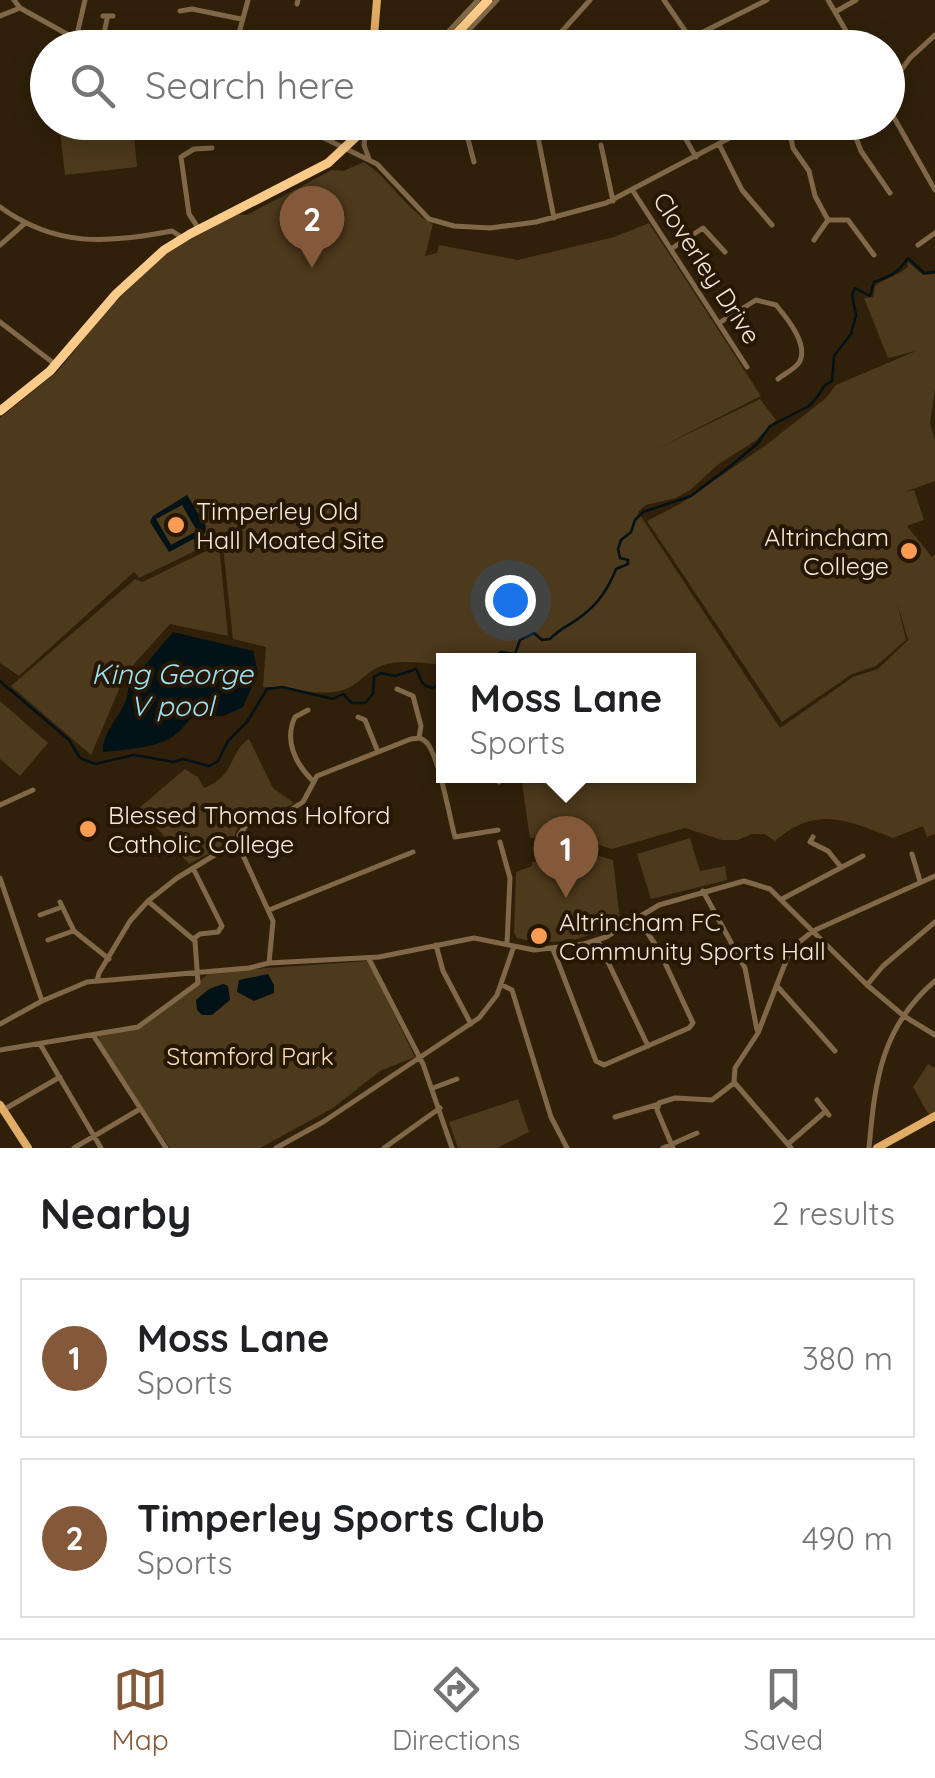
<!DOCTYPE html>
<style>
:root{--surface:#fff;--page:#f2f2f2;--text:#202124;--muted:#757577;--line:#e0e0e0;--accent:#835939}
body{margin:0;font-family:Quicksand,sans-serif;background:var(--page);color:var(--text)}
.you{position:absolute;left:510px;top:600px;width:35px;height:35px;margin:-25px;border:8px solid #fff;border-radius:50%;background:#1a73e8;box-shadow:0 0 0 15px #1a73e833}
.badge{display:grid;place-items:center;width:65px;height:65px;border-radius:50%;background:var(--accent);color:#fff;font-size:32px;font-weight:700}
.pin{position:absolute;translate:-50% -82px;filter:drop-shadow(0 2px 5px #0008)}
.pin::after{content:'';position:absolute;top:52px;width:35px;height:30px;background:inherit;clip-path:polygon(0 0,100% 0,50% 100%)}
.popup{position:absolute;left:436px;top:653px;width:260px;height:130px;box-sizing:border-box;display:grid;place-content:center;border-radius:0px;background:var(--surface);filter:drop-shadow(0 2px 8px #0005);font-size:32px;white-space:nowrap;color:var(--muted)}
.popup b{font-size:38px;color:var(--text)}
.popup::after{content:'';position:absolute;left:50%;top:100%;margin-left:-20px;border:20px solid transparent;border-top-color:var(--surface)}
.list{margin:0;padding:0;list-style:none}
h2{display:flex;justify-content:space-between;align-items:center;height:130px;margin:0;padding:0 40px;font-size:42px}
h2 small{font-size:32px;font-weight:400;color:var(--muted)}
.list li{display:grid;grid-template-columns:65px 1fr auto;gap:30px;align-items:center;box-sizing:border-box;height:160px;margin:0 20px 20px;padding:0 20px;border:2px solid var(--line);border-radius:0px}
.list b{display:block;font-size:38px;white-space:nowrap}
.list p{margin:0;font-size:32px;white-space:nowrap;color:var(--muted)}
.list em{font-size:32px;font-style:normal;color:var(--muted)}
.icon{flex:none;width:55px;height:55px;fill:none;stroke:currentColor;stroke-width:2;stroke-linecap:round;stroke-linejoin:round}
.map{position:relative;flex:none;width:935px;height:1148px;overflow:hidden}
.search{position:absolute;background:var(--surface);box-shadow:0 5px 25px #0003;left:30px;right:30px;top:30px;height:110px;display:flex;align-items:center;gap:25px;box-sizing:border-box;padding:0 35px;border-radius:55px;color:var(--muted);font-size:38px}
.sheet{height:490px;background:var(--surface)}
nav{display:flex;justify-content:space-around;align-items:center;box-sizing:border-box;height:140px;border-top:2px solid var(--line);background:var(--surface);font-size:28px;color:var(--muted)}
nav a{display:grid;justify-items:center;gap:5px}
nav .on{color:var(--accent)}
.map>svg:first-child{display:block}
.green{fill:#4d391c}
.water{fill:#021217;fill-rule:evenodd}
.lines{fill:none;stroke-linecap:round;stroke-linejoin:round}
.stream{stroke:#021217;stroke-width:2.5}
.minor{stroke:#816848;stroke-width:5}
.major{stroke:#e1ac66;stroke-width:8}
.highway{stroke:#fdcb89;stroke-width:9}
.poi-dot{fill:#fc9d53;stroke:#261702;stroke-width:4}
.labels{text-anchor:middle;stroke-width:8;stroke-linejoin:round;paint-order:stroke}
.street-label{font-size:25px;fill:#f3e8db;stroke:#261702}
.poi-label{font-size:25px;fill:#f3e8db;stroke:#261702;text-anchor:start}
.park-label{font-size:25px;fill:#f8dcb7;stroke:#261702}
.water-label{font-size:28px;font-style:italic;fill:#9ae2f7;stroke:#261702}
</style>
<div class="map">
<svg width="935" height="1148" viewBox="0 0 935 1148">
<rect width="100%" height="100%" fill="#302009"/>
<path class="green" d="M133,124L137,167L65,175L60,131Z
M364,162C390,179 406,210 433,224L425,256L437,253L439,245L518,260L614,237L649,223L761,396L657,449L760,399L776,420L755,441L720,463L690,490L676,498L646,505L638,512L780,728L853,677L878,669L908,640L897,602L906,640L876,666L852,674L782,722L647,521L680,504L766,445L826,398L836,385L916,351L888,358L864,298L873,297L875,286C884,278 898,276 908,267V262L923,275L935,274V390L930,423L935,440V481L904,492L914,490L924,520L907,526L932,557L935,555V834L927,837L923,826L893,838C846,820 817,805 775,841L764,834H752L738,840H722L685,828L612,849L586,841L530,838L521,776H688V660H444L443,679L437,664C420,663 397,659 381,666C363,673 358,689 334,692C311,695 287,686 263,687L266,647L233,639L222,538L139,578L134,572L19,676L0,663V418L58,371L106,311L157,261L173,249L237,214L247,215L332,170L343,171Z
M219,545L228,636L170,624L126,673L91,755L11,686L135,579L142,582Z
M0,701L48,743L20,776L0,759Z
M249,739L273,788L294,803C272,818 239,806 234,840L189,864L139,808L185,769L198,777L204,788C236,776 229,751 249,739Z
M690,838L700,871L725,866L727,880L651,899L637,854Z
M593,854L613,860L620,920C587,941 553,947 517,938L514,932L516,872L532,866V862Z
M368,961L415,1057L380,1071L333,1108L260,1148H170L100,1046L98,1035L141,1027L211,972Z
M928,1064L935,1068V1114L930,1117L913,1087Z
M518,1099L529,1132L497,1148H458L449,1122Z"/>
<path class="water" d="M187,495L206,526L205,533L169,552L150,522L153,516ZM182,505L197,531L171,545L156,519Z
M173,632L253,651L258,673L243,707L224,716L194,717C185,722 184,729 176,734C160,748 124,750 103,752C101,728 131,709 128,685Z
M268,974L274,985V993L254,1001L237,992L239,980Z
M223,984L228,986L230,1000L212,1015H202L197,1010L196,1000L209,989Z"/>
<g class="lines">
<path class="stream" d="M488,660L501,652L515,654L520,640L534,633L542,640L550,639C560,628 571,625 583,615C599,603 609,587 616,569L628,564V560L620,558L618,549L621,540L631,532L635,520L643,512L691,496L733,464L758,443L770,426L809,406L817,397L825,385L832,381L834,356L851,334L856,315L852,295L855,288L870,296L874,282C891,276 898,273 908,258L924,273L935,272
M0,681L69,740L80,758L95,764L134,755L174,762L183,759L209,766L218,761L228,741L247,722L267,689L282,687L333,699L343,694L352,703H365L373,694L374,677L381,673L395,676L416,669C421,677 419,685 432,688L444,682"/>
<path class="minor" d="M14,0L20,8L76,39L100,48
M664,0L690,38
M828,0L856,48
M297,4L298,0
M180,11L192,9L241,19
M835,12L856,0
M0,16L20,8
M103,16H113
M76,39L85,0
M339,39L374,43
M101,48L107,19
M235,48L248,0
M299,48V45
M433,48L478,0
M452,48L497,0
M547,48L590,0
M671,48L767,0
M888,88L910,58L935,35
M888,107L935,190
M291,122L377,164L429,219L454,226L490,228L536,222L606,203L739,133L798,122
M535,122L554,218
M676,122L696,157
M850,122L861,151L890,193
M650,123L651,122
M788,124L793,148L809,171L815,196L828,220L814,240
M465,128L474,162
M465,128L477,122
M366,131L364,145L369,159
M719,144L742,190L772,225
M601,145L613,201
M633,191L747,367
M0,207C57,248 106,243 172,231L183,238
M828,220H848L874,255
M199,229L189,214L181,157L194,149L212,148
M0,245L24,224
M918,245L935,233
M671,249L703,228L725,252
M0,322L56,365
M719,323L756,300L776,305C787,318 811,347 798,364C793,370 784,374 778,379
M397,689L413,696L421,726L419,738
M308,710L295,717C284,740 295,763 312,780
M358,717L365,720L378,752
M497,776L499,782
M0,805L33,790
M813,837L810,842L828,851L841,867
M500,842L510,878L507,944
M912,854L920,881
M0,878L42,1001
M703,891L745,968L757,1030
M782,899L863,856
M60,902L74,931L109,959
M269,910L413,852
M40,915L62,907
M193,939L200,934L218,932L222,926L193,868
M48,940L73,931
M598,941L648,1046
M436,945L443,971L471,1024
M553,949L596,1061L604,1065L689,1028L693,1023L659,950L636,916
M369,959L423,1064L452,1148
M269,963L273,921L241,851L239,835L251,819L287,812L303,802L317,776L411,739C418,738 421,737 426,742C438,752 450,819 455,837L498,830
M97,981L99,973L130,921L148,901L177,878L223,850
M502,985L512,990L551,1117L567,1148
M867,985L883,966L935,922
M777,986L835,1051
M0,1024L42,1001L87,982L249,968L269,963L379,957L474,938L534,950L584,944L606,937L659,905L744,881L770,889L867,985L904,1016L935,1035
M93,1035L166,1148
M40,1044L101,1148
M0,1050L138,1027L198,983L195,941L148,901
M433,1088L457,1079
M817,1100L829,1115
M3,1110L60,1077
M615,1117L656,1105
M788,1144L826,1111
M74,1148L140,1109
M276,1148L323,1122L479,1018L497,995L514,946
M384,1148L440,1108
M663,1148L697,1133
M673,1148L657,1110L659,1103L675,1098L712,1100L734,1083
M791,1148L734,1082L735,1068L758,1033L788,956L798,943L813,931L935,876
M869,1148C875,1081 881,1027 935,981"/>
<path class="major" d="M373,48L377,0
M0,1105L28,1148
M877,1148L935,1116"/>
<path class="highway" d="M443,48L488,0
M0,411L50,371L116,294L164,250L190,234L328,163L372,122"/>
</g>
<g class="poi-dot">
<circle cx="176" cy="525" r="10"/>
<circle cx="909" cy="551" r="10"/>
<circle cx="88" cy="829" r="10"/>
<circle cx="539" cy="936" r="10"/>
</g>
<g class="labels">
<g class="street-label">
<text transform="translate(707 268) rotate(57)" y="9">Cloverley Drive</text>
</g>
<g class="poi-label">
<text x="196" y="520">Timperley Old<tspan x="196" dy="29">Hall Moated Site</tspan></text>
<text x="889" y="546" text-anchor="end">Altrincham<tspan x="889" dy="29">College</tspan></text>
<text x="108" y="824">Blessed Thomas Holford<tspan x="108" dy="29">Catholic College</tspan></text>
<text x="559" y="931">Altrincham FC<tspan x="559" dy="29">Community Sports Hall</tspan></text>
</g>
<g class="park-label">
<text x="250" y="1065">Stamford Park</text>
</g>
<g class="water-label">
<text x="172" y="684">King George<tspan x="172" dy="32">V pool</tspan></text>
</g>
</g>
</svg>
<div class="you"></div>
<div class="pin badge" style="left:566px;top:898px">1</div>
<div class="popup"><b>Moss Lane</b>Sports</div>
<div class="pin badge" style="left:312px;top:268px">2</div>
<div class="search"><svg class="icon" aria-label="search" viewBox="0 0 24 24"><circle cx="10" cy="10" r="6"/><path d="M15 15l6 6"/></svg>Search here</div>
</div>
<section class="sheet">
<h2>Nearby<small>2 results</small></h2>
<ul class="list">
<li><span class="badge">1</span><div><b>Moss Lane</b><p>Sports</p></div><em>380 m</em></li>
<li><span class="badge">2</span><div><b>Timperley Sports Club</b><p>Sports</p></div><em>490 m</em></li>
</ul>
</section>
<nav>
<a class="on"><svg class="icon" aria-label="map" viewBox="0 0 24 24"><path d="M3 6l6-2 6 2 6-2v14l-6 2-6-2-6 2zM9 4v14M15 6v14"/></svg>Map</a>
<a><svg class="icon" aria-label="directions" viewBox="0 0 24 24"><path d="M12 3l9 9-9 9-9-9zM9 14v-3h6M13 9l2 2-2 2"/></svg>Directions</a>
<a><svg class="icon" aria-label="saved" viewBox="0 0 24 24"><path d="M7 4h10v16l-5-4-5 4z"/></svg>Saved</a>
</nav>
